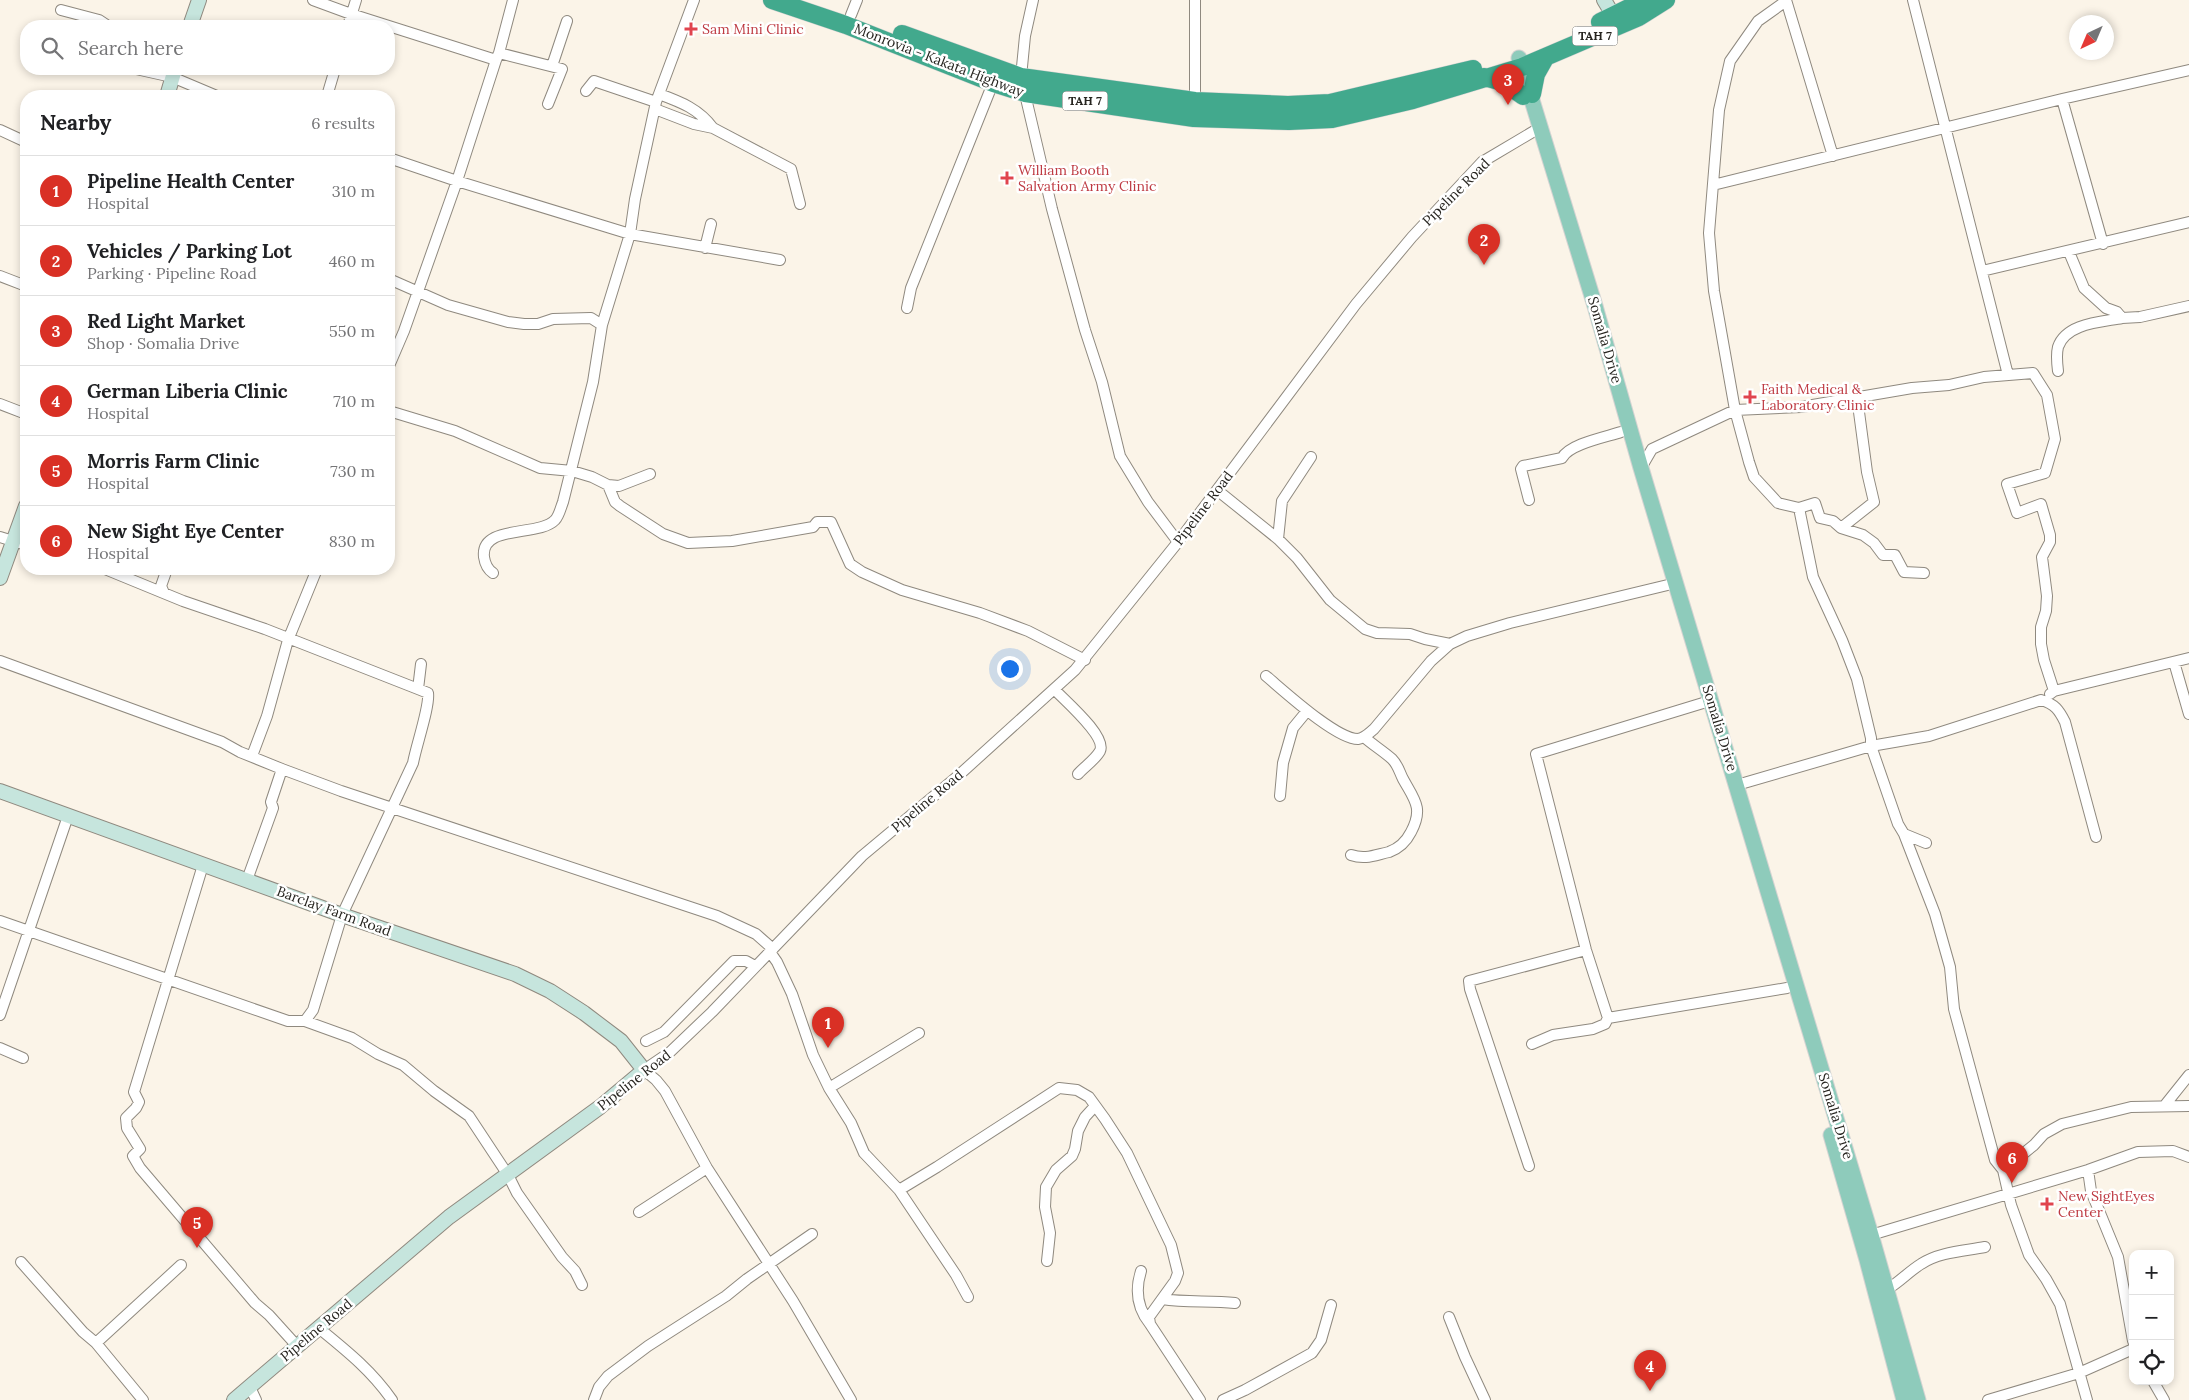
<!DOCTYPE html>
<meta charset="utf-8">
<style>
:root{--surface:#fff;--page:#f6f6f6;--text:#202124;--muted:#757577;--line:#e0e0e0;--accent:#d93025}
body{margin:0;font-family:Lora,serif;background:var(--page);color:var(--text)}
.controls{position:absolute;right:15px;bottom:15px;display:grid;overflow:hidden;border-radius:10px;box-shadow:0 2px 8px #0003}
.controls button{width:45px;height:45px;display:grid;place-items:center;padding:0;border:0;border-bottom:1px solid var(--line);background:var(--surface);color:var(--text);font:25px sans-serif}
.compass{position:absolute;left:2069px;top:15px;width:45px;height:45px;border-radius:50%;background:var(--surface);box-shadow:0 2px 8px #0003;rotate:224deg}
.you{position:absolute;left:1009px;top:668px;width:18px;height:18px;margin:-12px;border:4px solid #fff;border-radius:50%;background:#1a73e8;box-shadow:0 0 0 8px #1a73e833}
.badge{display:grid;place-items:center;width:32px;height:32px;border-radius:50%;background:var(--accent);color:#fff;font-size:16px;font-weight:700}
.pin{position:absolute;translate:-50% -41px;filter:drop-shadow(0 1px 2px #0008)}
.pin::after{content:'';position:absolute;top:26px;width:18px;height:15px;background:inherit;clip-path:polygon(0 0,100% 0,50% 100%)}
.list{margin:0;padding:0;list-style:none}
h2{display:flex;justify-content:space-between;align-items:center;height:65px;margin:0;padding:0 20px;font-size:21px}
h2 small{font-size:16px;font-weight:400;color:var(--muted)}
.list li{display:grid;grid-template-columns:32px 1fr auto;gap:15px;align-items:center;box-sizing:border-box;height:70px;padding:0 20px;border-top:1px solid var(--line)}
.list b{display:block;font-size:19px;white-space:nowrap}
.list p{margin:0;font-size:16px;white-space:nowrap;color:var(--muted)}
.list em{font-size:16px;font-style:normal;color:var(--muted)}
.icon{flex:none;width:28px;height:28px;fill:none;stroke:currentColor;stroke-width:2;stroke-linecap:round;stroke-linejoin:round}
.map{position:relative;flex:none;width:2189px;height:1400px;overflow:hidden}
.search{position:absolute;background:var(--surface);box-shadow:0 2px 8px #0003;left:20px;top:20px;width:375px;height:55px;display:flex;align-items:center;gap:12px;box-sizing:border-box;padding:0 18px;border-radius:20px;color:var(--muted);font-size:19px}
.panel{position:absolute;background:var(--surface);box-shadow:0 2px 8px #0003;left:20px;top:90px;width:375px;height:485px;border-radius:20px}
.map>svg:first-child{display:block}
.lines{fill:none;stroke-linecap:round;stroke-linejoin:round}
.street-casing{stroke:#8f897f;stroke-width:12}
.secondary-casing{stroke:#8f897f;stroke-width:16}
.primary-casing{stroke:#d4d3d2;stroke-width:17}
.highway-casing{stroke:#d4d3d2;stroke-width:19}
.street{stroke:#fff;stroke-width:10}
.secondary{stroke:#c6e5dd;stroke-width:14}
.primary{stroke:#8ecbbb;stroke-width:15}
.highway{stroke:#42a98d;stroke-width:18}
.health-dot{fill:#e0444e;stroke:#fff;stroke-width:2}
.labels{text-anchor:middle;stroke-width:5;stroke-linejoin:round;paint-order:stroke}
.shield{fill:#fff;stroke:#676662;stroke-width:1}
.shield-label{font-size:12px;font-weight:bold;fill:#26241f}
.health-label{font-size:14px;fill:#be3a42;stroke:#fff;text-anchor:start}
.street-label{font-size:14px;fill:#26241f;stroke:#fff}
</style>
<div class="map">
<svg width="2189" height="1400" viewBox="0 0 2189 1400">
<rect width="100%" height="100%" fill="#fbf4e8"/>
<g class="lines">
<defs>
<path id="street" d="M313,0L351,14L496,60L499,53L562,69L548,104
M1033,0L1025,36L1021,77L1052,209L1085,330L1102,382L1120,456L1148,502L1178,542
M1195,0V101
M1786,0L1833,156
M1913,0L2008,375
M1786,1L1758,21L1730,61L1719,110L1709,233L1714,291L1735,410L1749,462L1754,477L1778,503L1799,508L1813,577L1842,640L1857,679L1871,738V746L1929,736L2041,700C2055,704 2059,710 2065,722L2096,837
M61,10L99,20L108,26
M851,15L857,0
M348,26L356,0
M499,53L513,0
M552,66L567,21
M136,69L172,77L217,96
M586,91L594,81L656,102
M659,94C681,102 699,109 713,128L791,169L800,204
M327,96L335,69
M2062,99L2103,244
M655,109L694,124L713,128
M0,130L26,142
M389,158L457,181L630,234L780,260
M1713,185L2062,99L2189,70
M705,248L711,224
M2069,252L2084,288L2106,308L2117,312L2122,318L2140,317L2189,306
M1982,271L2189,222
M0,276L26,286
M389,279L448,305L508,322L524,324H538L553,319L591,318L602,325
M907,308L911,288L993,83
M389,366L404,331L457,181L496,60
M2058,371C2057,363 2056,355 2058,347C2066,323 2102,322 2122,318
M0,404L26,414
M389,411L455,431L540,468L572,471L592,477L608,485L619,486L650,474
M1641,468L1652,449L1735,410L1801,407L1912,388L1949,385L1984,377L2033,373L2047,395L2055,439L2045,473L2007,484L2017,513L2041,504L2050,535V542L2042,557L2047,596L2046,611L2041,627V644L2044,660L2054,691
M608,485L615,502L620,506L663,534L688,543L732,541L813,527L817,522H831L850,564L862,572L902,590L980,613L1028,631L1085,660
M1217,490L1278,539L1297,558L1330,600L1365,629L1377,633L1410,634L1425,639L1450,644
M1529,500L1521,469L1523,466L1562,458C1569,444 1606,437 1621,432
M1799,508L1815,503L1820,518L1833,521L1841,528L1863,535L1874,543L1883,555H1895L1904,572L1924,573
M1841,528L1874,502L1867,472L1857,397
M0,537L26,545
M1278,539L1282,501L1311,457
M105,569L183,601L265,629L418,689
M493,573C487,569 485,564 484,557C480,524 539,537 555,520C559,516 561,507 563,502L593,382L602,325L630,234L635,199L656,102L694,0
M164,593L161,586L167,569
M0,661L222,742L240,752L282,769L271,802L273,808L247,880
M2174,662L2189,714
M1266,676C1284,691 1336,739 1358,739C1365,738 1369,733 1374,729L1431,661L1450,644L1467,636L1510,623L1676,583
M1054,689C1064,700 1107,736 1100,751C1095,760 1084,767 1078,774
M2050,694L2054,691L2189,658
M1703,703L1536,754L1586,950L1608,1018L1787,988
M252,756L267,716L288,640L317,569
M282,769L341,791L717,916L756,934L773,949
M1737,785L1871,746L1898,824L1904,834L1926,843
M1280,796L1283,763L1293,728L1307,711
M1904,834L1935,914L1950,967L1954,1009L1995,1160L2003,1170
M1351,855C1365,860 1375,855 1389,852C1400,848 1406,842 1411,832C1424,808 1414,799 1403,779C1399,771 1398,765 1392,759C1383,751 1373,745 1364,737
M203,865L134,1092L139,1102L136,1108L126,1118L127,1128L140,1149L133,1156L140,1168L255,1303L269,1315L297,1346
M0,921L288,1021H305L313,1010L342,915L413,763C416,746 430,706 428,693L418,689L421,664
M770,952L777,962L792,994L813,1055L829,1088L851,1123L864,1153L899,1190L937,1167L1059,1088L1077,1090L1089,1097L1105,1119L1127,1153L1171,1245L1178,1273L1175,1281L1149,1317L1150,1324L1200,1400
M0,1015L68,816
M305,1021L352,1038L378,1054L403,1065L434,1091L469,1116L508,1175L517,1193L562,1257L575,1271L582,1285
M646,1041L664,1032L734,961H746L755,966
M1532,1044L1553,1035L1593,1029L1605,1024L1608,1018
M0,1048L23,1058
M829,1088L919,1033
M2165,1105L2189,1075
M1529,1166L1470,989L1469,981L1586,950
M2088,1170L2091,1191L2118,1257L2133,1341
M899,1190L956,1275L968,1297
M639,1212L707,1168
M1871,1235L2088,1170L2138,1152L2173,1151L2189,1157
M1047,1261L1050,1233L1045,1207L1046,1187L1056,1170L1072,1156L1075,1149L1078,1131L1085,1117L1095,1106
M21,1262L83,1332L96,1343L143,1400
M1141,1271C1135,1290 1137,1308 1150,1324
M1886,1290C1900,1282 1908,1272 1921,1264C1939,1252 1964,1251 1985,1247
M1162,1299C1187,1303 1211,1300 1235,1303
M1449,1317L1465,1357L1485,1400
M320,1329C347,1351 372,1371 392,1400
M96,1343L181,1265
M2153,1381L2164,1400
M250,1387L256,1400
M594,1400L599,1387L608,1376L648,1346L726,1296L747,1279L812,1234
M851,1400L793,1301L707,1168L665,1091L656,1080L644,1070L669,1053L712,1012L862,856L959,775L1075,670L1178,542L1356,304L1412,237L1482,162L1541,127
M1223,1400L1245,1390L1312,1353L1321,1340L1331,1305
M1988,1400L2079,1373L2133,1349
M2087,1400L2060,1304L2046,1279L2029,1255L2011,1205L2003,1170L2034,1145L2044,1134L2062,1124L2131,1107L2189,1106"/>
<path id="secondary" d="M1604,0L1613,15
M190,26L199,0
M167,96L175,69
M0,578L26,506
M0,791L342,915L515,974L550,991L584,1013L621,1041L644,1070L600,1107L449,1217L234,1400"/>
<path id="primary" d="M1519,58L1595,306L1641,468L1871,1235L1918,1400
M1831,1135L1867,1260L1904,1400"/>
<path id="highway" d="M772,0L846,25L993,83L1025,93L1194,118L1289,121L1332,119L1413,100L1522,67L1639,17L1666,0
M1600,22L1645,0
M902,34L1021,77L1195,101L1288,105L1330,103L1473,69
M1484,77L1503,82L1523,96
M1532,94L1536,74L1545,58"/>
</defs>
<use href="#street" class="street-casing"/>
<use href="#secondary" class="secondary-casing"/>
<use href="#primary" class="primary-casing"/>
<use href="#highway" class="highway-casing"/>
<use href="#street" class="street"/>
<use href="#secondary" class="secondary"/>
<use href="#primary" class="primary"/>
<use href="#highway" class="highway"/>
</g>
<g class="health-dot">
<path d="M688.5 21.5h5v5h5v5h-5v5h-5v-5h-5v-5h5z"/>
<path d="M1004.5 170.5h5v5h5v5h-5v5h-5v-5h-5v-5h5z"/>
<path d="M1747.5 389.5h5v5h5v5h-5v5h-5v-5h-5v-5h5z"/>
<path d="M2044.5 1196.5h5v5h5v5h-5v5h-5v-5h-5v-5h5z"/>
</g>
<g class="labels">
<g class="shield">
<rect x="1572.5" y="26.5" width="45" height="19" rx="4"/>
<rect x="1062.5" y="91.5" width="45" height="19" rx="4"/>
</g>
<g class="shield-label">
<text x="1595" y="40">TAH 7</text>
<text x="1085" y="105">TAH 7</text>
</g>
<g class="health-label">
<text x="702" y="34">Sam Mini Clinic</text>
<text x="1018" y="175">William Booth<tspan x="1018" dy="16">Salvation Army Clinic</tspan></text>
<text x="1761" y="394">Faith Medical &amp;<tspan x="1761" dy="16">Laboratory Clinic</tspan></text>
<text x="2058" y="1201">New SightEyes<tspan x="2058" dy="16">Center</tspan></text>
</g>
<g class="street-label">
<text transform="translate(939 60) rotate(21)" y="5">Monrovia - Kakata Highway</text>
<text transform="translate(1456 192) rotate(-45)" y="5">Pipeline Road</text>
<text transform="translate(1605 340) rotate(74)" y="5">Somalia Drive</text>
<text transform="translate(1203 508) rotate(-53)" y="5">Pipeline Road</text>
<text transform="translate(1720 728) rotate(73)" y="5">Somalia Drive</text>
<text transform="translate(927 801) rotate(-40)" y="5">Pipeline Road</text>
<text transform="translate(334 911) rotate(20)" y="5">Barclay Farm Road</text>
<text transform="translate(634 1080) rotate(-38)" y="5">Pipeline Road</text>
<text transform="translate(1836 1116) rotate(73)" y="5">Somalia Drive</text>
<text transform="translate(316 1330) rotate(-40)" y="5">Pipeline Road</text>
</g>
</g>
</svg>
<div class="controls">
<button>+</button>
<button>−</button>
<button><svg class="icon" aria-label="locate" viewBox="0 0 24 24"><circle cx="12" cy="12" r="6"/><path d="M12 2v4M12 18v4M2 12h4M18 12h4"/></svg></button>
</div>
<svg class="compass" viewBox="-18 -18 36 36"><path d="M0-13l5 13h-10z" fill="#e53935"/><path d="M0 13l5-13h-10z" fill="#757577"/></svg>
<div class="you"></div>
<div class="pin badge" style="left:828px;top:1048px">1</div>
<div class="pin badge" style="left:1484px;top:265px">2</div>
<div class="pin badge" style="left:1508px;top:105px">3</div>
<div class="pin badge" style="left:1650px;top:1391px">4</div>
<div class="pin badge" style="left:197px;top:1248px">5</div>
<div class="pin badge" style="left:2012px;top:1183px">6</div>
<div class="search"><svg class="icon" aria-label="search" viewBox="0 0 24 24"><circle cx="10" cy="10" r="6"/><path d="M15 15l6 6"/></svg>Search here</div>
<section class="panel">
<h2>Nearby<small>6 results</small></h2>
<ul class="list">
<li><span class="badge">1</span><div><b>Pipeline Health Center</b><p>Hospital</p></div><em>310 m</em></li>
<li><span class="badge">2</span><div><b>Vehicles / Parking Lot</b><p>Parking · Pipeline Road</p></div><em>460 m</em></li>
<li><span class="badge">3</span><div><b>Red Light Market</b><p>Shop · Somalia Drive</p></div><em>550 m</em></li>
<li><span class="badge">4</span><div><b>German Liberia Clinic</b><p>Hospital</p></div><em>710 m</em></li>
<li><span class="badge">5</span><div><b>Morris Farm Clinic</b><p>Hospital</p></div><em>730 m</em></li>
<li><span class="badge">6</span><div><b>New Sight Eye Center</b><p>Hospital</p></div><em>830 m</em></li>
</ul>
</section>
</div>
